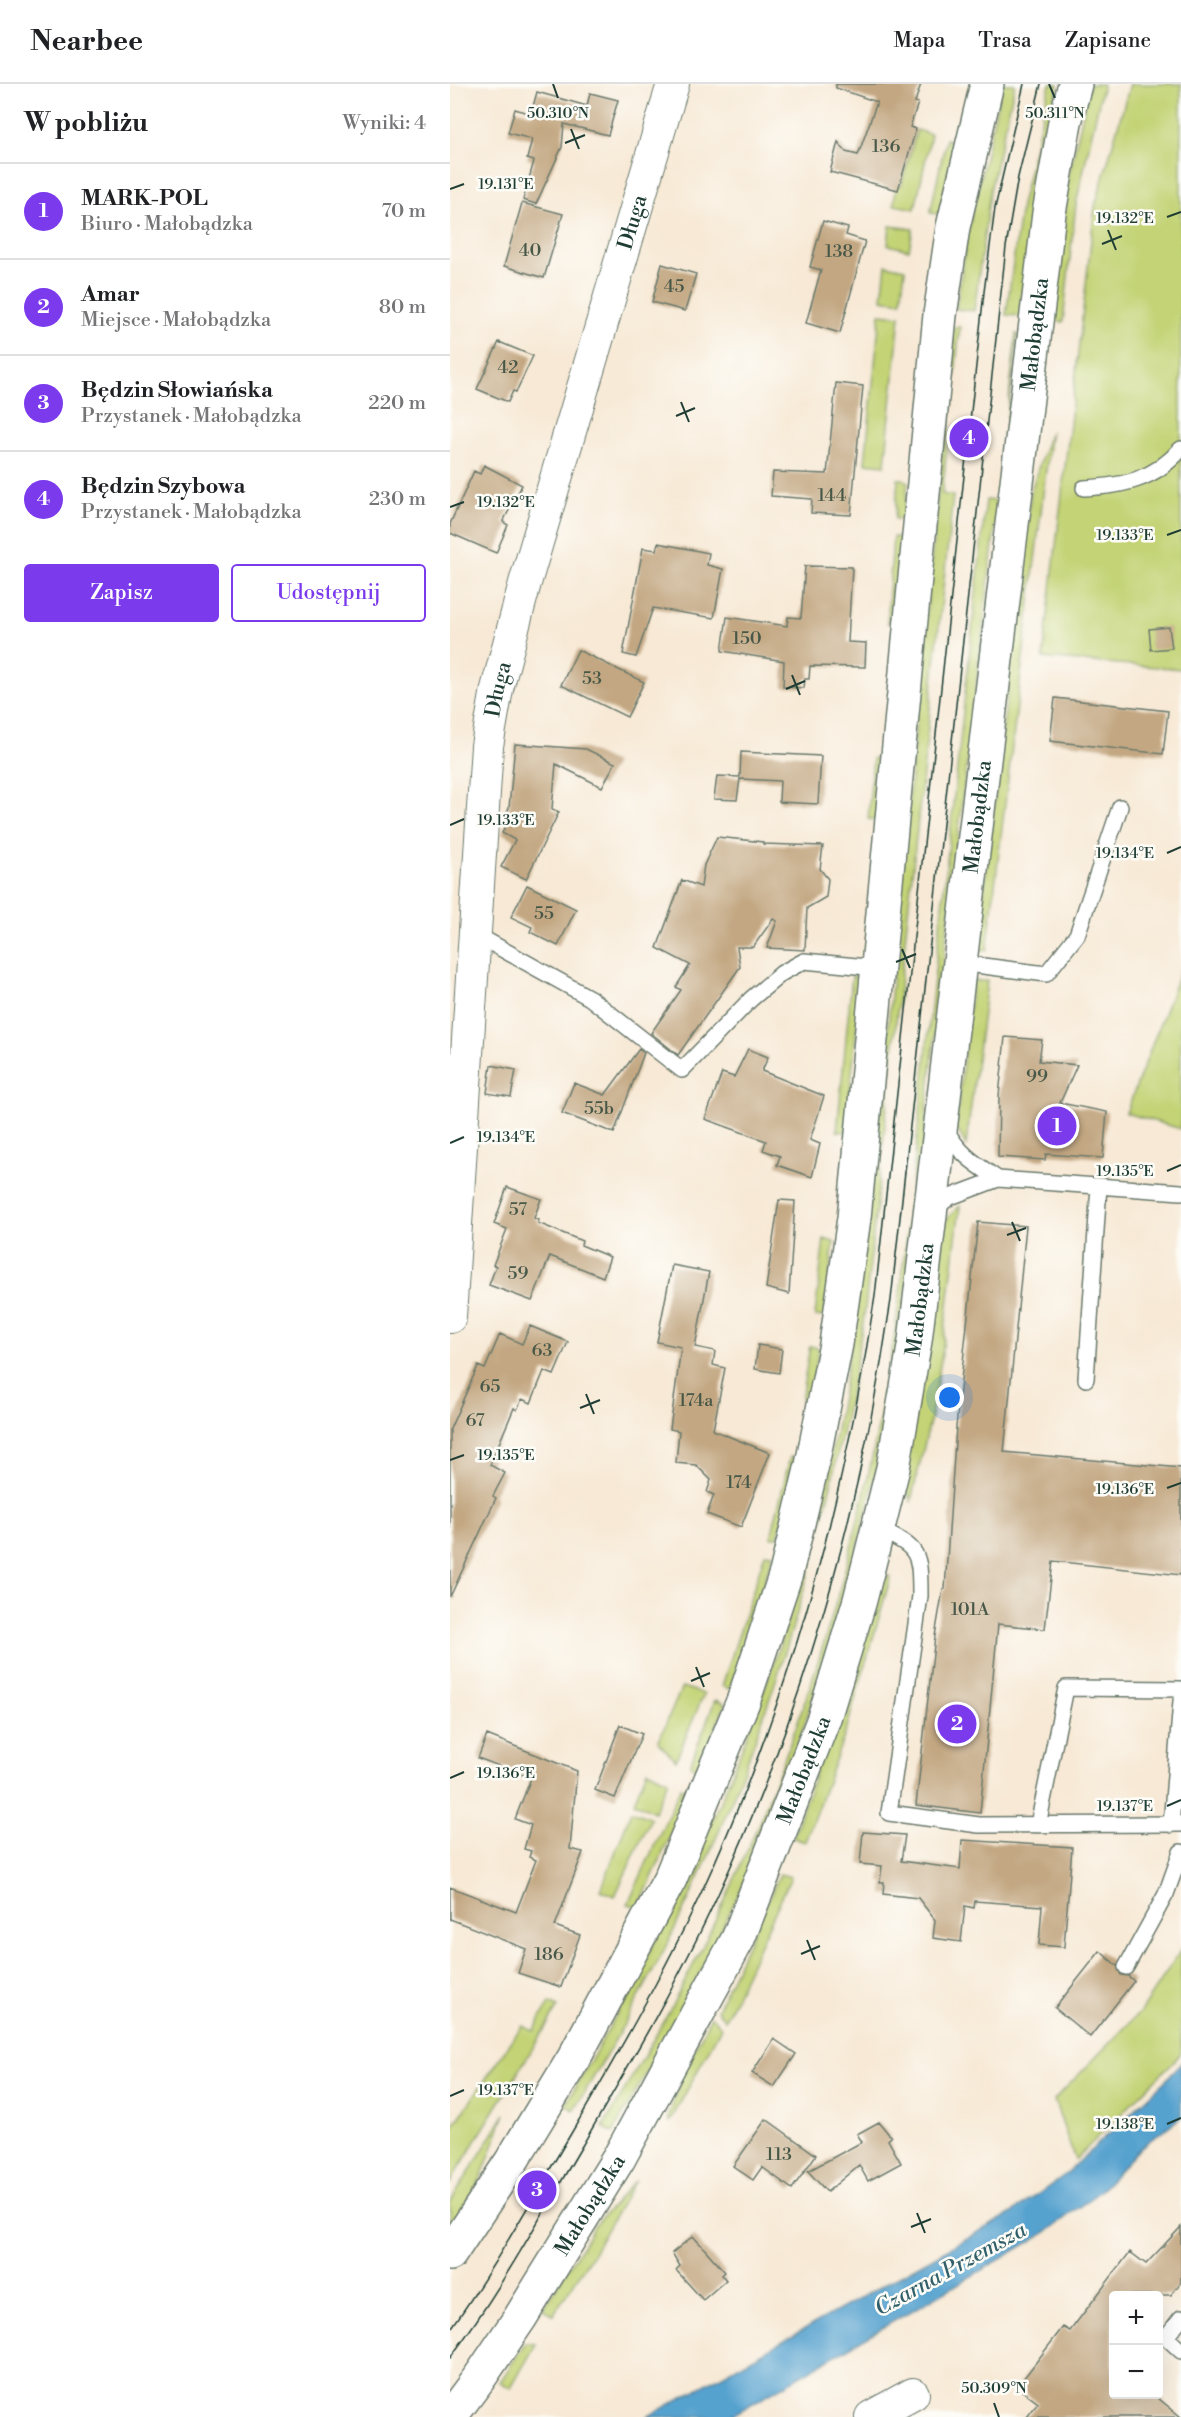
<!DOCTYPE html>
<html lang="pl">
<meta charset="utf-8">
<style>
:root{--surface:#fff;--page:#f6f6f6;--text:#202124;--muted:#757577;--line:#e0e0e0;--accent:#7c3aed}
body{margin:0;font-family:"Libre Bodoni",serif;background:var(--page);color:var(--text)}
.controls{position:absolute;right:18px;bottom:18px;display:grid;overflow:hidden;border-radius:6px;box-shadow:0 6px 24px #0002}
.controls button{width:54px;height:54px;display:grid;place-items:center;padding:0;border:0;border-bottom:2px solid var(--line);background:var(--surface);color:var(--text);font:30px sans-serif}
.you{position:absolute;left:500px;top:1314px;width:21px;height:21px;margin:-15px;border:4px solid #fff;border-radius:50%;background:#1a73e8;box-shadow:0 0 0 9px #1a73e833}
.badge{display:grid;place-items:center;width:39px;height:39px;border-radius:50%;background:var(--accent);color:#fff;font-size:20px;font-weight:700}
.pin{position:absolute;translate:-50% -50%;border:3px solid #fff;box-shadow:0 2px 6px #0006}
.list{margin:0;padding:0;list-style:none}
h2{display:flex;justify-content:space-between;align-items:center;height:78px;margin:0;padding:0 24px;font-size:26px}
h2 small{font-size:20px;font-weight:400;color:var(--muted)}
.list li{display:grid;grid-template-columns:39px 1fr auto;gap:18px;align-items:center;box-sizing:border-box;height:96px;padding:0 24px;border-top:2px solid var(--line)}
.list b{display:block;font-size:22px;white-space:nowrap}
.list p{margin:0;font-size:20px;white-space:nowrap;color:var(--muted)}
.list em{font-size:20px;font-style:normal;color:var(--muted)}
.actions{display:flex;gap:12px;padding:18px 24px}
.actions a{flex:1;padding:14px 0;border:2px solid var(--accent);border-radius:6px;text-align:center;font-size:21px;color:var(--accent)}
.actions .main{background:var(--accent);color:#fff}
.map{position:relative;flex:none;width:731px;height:2333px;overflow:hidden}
header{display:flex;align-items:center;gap:36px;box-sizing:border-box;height:84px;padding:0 30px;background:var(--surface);border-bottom:2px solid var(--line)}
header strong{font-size:28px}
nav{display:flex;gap:33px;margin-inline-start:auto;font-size:21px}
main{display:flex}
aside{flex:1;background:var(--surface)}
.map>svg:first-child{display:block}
.green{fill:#c3d375;stroke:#718854;stroke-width:1.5}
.water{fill:#56a2cf;stroke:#3a7082;stroke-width:1.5}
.building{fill:#c3a782}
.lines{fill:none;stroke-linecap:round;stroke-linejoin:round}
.lane-casing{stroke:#6b796c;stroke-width:18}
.street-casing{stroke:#6b796c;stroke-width:34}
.secondary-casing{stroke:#6b796c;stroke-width:36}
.lane{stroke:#fff;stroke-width:15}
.street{stroke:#fff;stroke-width:32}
.secondary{stroke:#fff;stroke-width:33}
.tram{stroke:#1f3d34;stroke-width:1.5}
.ticks{fill:none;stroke:#1f3d34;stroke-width:2}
.labels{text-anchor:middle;stroke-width:5;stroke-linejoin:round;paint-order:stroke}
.number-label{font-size:18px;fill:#485848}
.street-label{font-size:21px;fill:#1f3d34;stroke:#fdfcf7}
.water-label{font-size:22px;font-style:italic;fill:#32606a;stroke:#fdfcf7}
.ticks-label{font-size:15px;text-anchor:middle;fill:#1f3d34;stroke:#fdfcf7;stroke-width:5;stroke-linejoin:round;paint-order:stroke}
</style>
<header>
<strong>Nearbee</strong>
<nav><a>Mapa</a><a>Trasa</a><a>Zapisane</a></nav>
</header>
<main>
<aside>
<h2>W pobliżu<small>Wyniki: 4</small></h2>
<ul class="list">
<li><span class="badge">1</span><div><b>MARK-POL</b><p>Biuro · Małobądzka</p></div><em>70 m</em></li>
<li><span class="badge">2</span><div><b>Amar</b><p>Miejsce · Małobądzka</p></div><em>80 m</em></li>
<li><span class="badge">3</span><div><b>Będzin Słowiańska</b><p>Przystanek · Małobądzka</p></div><em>220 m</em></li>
<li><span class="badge">4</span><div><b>Będzin Szybowa</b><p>Przystanek · Małobądzka</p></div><em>230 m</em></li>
</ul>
<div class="actions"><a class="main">Zapisz</a><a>Udostępnij</a></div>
</aside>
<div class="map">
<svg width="731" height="2333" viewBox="0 0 731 2333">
<rect width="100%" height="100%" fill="#fdfcf7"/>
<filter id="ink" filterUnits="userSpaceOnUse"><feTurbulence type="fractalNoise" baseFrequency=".0167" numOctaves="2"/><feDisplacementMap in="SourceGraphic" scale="12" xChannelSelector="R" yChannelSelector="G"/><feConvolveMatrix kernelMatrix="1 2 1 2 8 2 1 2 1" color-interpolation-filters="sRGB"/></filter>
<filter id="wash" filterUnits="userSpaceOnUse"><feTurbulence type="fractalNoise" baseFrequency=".008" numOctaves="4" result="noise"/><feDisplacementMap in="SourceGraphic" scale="24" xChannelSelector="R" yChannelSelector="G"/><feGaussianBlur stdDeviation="1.35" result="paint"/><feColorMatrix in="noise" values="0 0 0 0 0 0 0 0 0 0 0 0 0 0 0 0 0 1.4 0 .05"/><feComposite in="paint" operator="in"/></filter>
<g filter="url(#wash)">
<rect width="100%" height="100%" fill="#f7e9d5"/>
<path class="green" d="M552,0H565L540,107L524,227L506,225L518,147Z
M600,0H608L584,115L570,232L556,231L571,121Z
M640,0H653L626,120L613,238L603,237L618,94Z
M680,0H731V585L593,574L645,122Z
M467,46L481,50L465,125L444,121L446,101L451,102Z
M496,55L505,58L490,130L480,129Z
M440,142L463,145L459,166L438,161Z
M436,181L455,185L451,218L432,215Z
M430,230L450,232L435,381L415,379Z
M504,243H510L492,410L503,412L415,1226C381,1440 321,1648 225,1844C195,1906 160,1966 124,2026L115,2021C222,1840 311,1649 364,1446C385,1365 398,1283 409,1200C426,1081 437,961 447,841C465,642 485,442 504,243Z
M566,250H568L489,913L460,1184L434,1353L399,1499L350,1654L293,1801L275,1838L231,1927L163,2049L153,2043C201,1962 247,1880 285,1794C369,1608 423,1413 450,1211L536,416L548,417Z
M601,346L537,866L527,865L581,406Z
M448,395H453L458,398L454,435H445Z
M443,453L453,454L445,539H437Z
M423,674L433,676L426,736L418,735Z
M731,885V1045L676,1029Z
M402,892L412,893L396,1048L387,1047Z
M522,897H537L516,1061L506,1043Z
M510,1122L492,1270L481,1333L461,1417L454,1400L494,1137Z
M374,1155L384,1158L374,1233L365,1232Z
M360,1262L369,1264L360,1316H351Z
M340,1373L347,1375L328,1453H321Z
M315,1469L323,1470L280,1605L272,1602Z
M441,1492L396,1647L355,1758L343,1754L430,1495Z
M232,1603L254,1610L226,1676L208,1658Z
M265,1616L275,1620L250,1685L240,1681Z
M197,1686L218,1696L204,1728L184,1718Z
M231,1703L240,1707L189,1823L178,1820Z
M181,1727L201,1734L165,1812L151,1806Z
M330,1790L341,1793L275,1936L267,1926Z
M731,1866V1970L625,2076L604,2016L690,1928Z
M99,1919L108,1923L0,2099V2047L72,1942L84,1947Z
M261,1932L271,1943L220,2038L218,2034L232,1992Z
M55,2030L31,2094L0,2146V2119Z
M185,2096L140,2174L103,2231L93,2225L144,2142Z
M75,2259L86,2260L61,2304L50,2298Z"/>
<path class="water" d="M731,1979V2033L691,2063L650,2107L594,2150L279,2333H197L562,2129L616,2090L718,1994Z"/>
<g id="blocks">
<path class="building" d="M386,0H471L465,18L468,19L460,43L466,45L448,106L380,88L388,58L396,68L408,71L427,18L386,4Z
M87,8L137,22L140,9L168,16L158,51L114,40L112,63L86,120L73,116L84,77L77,75L82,55L58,49L65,25L81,30Z
M72,119L113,130L94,194L54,182Z
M373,137L398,144L396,151L415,157L390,249L356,239L371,186L360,183Z
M212,180L246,190L235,227L202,218Z
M49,258L83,272L66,308L63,307L58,318L27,305Z
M386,299L413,302L401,431L361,429L362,415L321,412L323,388L377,390Z
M34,381L72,401L53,438L58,441L46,469L0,449V440L24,387L30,390Z
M208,459L259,469L257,481L273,485L264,534L203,524L186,573L173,570L193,464L206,466Z
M355,482L402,483L398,558L416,559L415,583L360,582L359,595H355L354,604L333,603L334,577L272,567L277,533L337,542L338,533L351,534Z
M719,543L722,564L701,566L699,545Z
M128,566L194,598L177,633L111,601Z
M605,614L718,627L713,670L600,657Z
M65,660L136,665L165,679L152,703L106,680L102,725L109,728L76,795L51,783L65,756L52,749L58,737L54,735L59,724Z
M291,668L371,672L368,720L329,718L330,697L290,695L287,716L264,715L267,692L290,693Z
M267,753L313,758V760L373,762L370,785L378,795L376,813L357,824L355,866L317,864L327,837L323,835L303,863H287L290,883L228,971L201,949L231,906L226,903L240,881L207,864L232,796L251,803L254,781Z
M77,801L126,825L108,862L80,848L82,843L61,833Z
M555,953L592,956L589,977L627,981L610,1019L657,1028L653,1074L596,1070L595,1076L548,1073L549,1012Z
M189,965L194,969L164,1049L112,1029L124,999L155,1011Z
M298,965L318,973L312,987L374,1012L360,1056L370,1060L362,1093L327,1081L330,1072L313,1066L316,1057L255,1035L272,989L284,993Z
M41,981L66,986L61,1013L37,1009Z
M57,1103L91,1115L84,1134L89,1136L88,1139L132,1157L131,1161L160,1173L153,1193L100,1172L82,1217L39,1201L46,1182L43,1181L57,1145L44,1140Z
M329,1116L345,1117L339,1210L316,1204Z
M528,1138L576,1142L554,1368L731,1384V1491L603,1477L595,1545L548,1540L530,1729L466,1721L485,1552L493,1505H495L506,1343Z
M222,1181L259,1188L245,1263L265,1267L263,1281L275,1284L263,1346L320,1369L291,1443L257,1430L264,1411L257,1408L261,1396L246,1381L226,1379L229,1347L220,1345L231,1263L207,1258Z
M80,1242L118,1258L104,1291L94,1287L81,1319L72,1315L67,1326L64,1324L40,1381L55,1389L43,1412L46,1414L0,1513V1345L28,1282L35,1285L50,1250L72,1260Z
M308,1261L332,1265L329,1289L305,1285Z
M170,1641L192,1650L165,1714L145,1706Z
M37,1651L127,1687L120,1765L133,1768L105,1842L130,1851L111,1903L68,1889L76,1865L0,1835V1803L66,1828L86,1776L79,1773L81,1767L74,1765L81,1741L65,1735L81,1694L28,1674Z
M413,1748L455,1751L451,1777L510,1785L512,1756L622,1763L614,1863L589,1861L592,1822L525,1817L524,1824L515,1822L511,1858L483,1854L485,1836L468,1814L433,1810L434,1798H430L432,1782L410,1780Z
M650,1867L667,1882L671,1891L678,1892L684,1897L640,1953L605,1924Z
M324,1955L346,1970L324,2003L302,1989Z
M316,2035L366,2071L342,2105L312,2083L303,2096L283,2082Z
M429,2038L441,2053L438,2056L451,2079L418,2097L409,2081L377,2108L358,2087L412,2058L407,2050Z
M731,2143V2198L721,2211H663V2310H703L731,2333H577L588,2319L567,2303L613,2243L620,2247L680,2168L696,2180Z
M243,2152L275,2188L272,2191L276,2196L253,2216L226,2186L230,2182L222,2169Z"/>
</g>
</g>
<g filter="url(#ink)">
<use href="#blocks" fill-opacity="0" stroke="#6b796c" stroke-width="1.5"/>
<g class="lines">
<defs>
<path id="lane" d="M634,404C673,402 704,396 731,365
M25,850L140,914L232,986L301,915L332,889L354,877L428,884
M510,879L596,890L627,851L670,723
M495,1044C509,1070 524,1079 548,1095
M484,1125L500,1113L548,1095L731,1108
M636,1295L649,1102
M428,1445C469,1464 470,1467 470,1512L439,1729L529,1741L731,1740
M588,1741L616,1604L731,1605
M721,1741L731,1617
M676,1883L716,1810L731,1768
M731,2234L716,2253L731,2267"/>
<g id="street">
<path id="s1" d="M0,1233L37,662L47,605L75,499L223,0"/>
<path d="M421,2333L463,2310"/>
</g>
<g id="secondary">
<path d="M0,2170L61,2078L124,1974L201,1830L220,1795L294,1615L336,1489L362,1381L386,1260L404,1134L490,231L503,143L537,0"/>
<path id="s2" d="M0,2333L30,2293L70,2234L169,2074L288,1855L374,1634L410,1516L443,1384L465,1257L599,129L615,38L625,0"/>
</g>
</defs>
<use href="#lane" class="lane-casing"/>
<use href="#street" class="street-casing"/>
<use href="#secondary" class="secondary-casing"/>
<use href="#lane" class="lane"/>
<use href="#street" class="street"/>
<use href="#secondary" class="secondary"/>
<path class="tram" d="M0,2246C44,2184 80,2118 119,2053C166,1973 212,1893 251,1809C339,1619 394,1418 425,1212L534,208L545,124L574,0
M0,2274C50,2207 90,2133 132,2062C179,1981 226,1901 265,1817C354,1626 411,1424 441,1216L556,163L568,93L591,0"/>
</g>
</g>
<path class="ticks" d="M103,0L108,14M599,0L605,14M121,45L129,65M115,59L135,51M0,105L14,100M717,133L731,128M658,146L666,166M652,160L672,152M231,318L239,338M226,332L245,324M0,423L14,418M717,451L731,446M342,591L350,611M336,605L355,597M0,741L14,735M717,769L731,763M452,865L460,884M446,878L466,870M0,1059L14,1053M717,1087L731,1081M562,1138L570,1157M557,1151L576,1144M136,1310L144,1330M130,1324L150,1316M0,1376L14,1371M717,1404L731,1399M246,1583L254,1603M241,1597L260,1589M0,1694L14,1688M717,1722L731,1716M357,1856L365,1876M351,1870L370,1862M0,2012L14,2006M717,2040L731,2034M467,2129L475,2149M461,2143L481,2135M544,2319L549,2333"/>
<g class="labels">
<g class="number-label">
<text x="436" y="68">136</text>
<text x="80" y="172">40</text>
<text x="389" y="173">138</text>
<text x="224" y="208">45</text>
<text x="58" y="289">42</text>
<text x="382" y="417">144</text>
<text x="297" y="560">150</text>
<text x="142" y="600">53</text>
<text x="94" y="835">55</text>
<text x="587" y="998">99</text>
<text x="149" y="1030">55b</text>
<text x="68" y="1131">57</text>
<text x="68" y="1195">59</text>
<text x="92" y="1272">63</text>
<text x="40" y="1308">65</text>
<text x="246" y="1322">174a</text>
<text x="25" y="1342">67</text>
<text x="289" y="1404">174</text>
<text x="520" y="1531">101A</text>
<text x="99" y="1876">186</text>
<text x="329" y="2076">113</text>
</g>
<g class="street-label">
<text dy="7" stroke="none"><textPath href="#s1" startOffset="1116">Długa</textPath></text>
<text dy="7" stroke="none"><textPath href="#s2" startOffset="2198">Małobądzka</textPath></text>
<text dy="7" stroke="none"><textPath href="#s1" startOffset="630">Długa</textPath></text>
<text dy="7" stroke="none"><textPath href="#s2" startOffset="1712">Małobądzka</textPath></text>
<text dy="7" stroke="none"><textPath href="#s2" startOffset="1226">Małobądzka</textPath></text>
<text dy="7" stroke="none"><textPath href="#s2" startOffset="740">Małobądzka</textPath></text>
<text dy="7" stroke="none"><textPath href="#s2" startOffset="254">Małobądzka</textPath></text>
</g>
<g class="water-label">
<text transform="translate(500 2184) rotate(-29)" y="8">Czarna Przemsza</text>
</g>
</g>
<g class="ticks-label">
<text x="108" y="34">50.310°N</text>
<text x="605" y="34">50.311°N</text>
<text x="56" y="105">19.131°E</text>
<text x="675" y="139">19.132°E</text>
<text x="56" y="423">19.132°E</text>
<text x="675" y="456">19.133°E</text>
<text x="56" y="741">19.133°E</text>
<text x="675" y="774">19.134°E</text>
<text x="56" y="1058">19.134°E</text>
<text x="675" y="1092">19.135°E</text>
<text x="56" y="1376">19.135°E</text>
<text x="675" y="1410">19.136°E</text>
<text x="56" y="1694">19.136°E</text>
<text x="675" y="1727">19.137°E</text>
<text x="56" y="2011">19.137°E</text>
<text x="675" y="2045">19.138°E</text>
<text x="544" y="2309">50.309°N</text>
</g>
</svg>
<div class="controls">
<button>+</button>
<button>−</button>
</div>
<div class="you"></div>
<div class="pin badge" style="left:607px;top:1042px">1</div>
<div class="pin badge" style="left:507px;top:1640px">2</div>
<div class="pin badge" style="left:87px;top:2106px">3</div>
<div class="pin badge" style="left:519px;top:354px">4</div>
</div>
</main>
